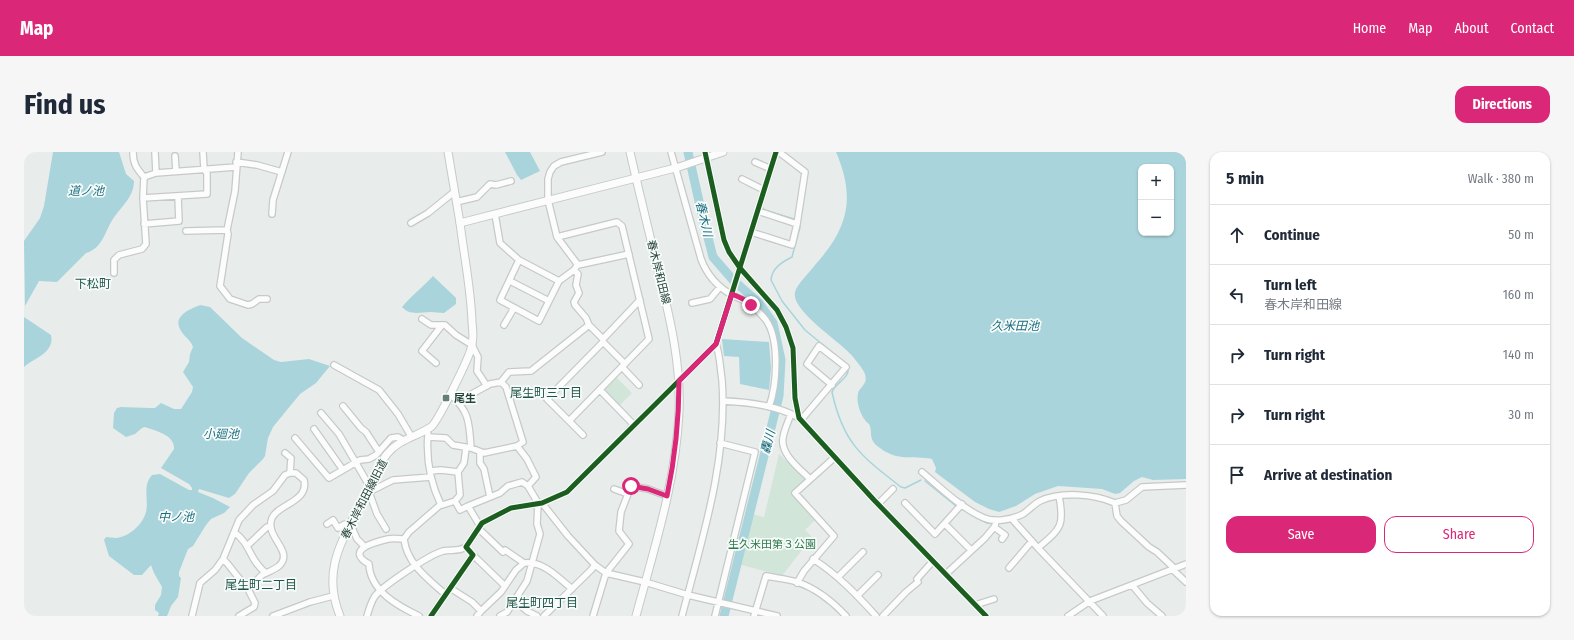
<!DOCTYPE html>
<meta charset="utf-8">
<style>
:root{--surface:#fff;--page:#f6f6f7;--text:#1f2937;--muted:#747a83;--line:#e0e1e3;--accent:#db2777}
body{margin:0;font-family:"Fira Sans Condensed","Noto Sans JP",sans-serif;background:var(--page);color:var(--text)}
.controls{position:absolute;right:12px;top:12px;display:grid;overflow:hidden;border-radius:8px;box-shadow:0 1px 3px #0004}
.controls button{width:36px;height:36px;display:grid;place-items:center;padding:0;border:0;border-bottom:1px solid var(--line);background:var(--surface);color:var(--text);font:20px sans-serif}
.stop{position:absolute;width:12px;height:12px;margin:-9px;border:3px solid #db2777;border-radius:50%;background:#fff}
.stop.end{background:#db2777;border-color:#fff;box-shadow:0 1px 4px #0008}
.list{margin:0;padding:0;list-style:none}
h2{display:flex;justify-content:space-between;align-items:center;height:52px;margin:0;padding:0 16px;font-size:17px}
h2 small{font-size:13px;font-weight:400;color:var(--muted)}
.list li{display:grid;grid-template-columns:26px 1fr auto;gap:12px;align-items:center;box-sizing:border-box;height:60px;padding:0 16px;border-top:1px solid var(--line)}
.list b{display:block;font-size:15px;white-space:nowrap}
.list p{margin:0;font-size:13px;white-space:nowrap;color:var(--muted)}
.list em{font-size:13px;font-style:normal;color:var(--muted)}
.actions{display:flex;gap:8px;padding:12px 16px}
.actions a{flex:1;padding:9px 0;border:1px solid var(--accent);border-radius:12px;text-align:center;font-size:14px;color:var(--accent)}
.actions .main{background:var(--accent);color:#fff}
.icon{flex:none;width:22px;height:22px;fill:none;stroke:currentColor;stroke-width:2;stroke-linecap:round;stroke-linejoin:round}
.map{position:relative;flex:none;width:1162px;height:464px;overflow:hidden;border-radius:12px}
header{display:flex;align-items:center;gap:24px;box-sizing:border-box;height:56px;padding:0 20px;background:var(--accent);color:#fff}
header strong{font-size:19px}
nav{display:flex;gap:22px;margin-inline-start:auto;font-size:14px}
.intro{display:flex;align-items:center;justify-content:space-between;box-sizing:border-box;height:96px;padding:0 24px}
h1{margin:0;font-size:28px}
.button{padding:10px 18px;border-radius:12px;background:var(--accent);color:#fff;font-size:14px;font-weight:700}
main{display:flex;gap:24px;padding:0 24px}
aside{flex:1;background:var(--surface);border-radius:12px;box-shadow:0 1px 3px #0004}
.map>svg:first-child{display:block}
.green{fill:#d1e6d8}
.water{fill:#a9d4db;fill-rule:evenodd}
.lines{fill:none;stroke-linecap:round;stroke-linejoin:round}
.stream{stroke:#a9d4db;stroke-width:1.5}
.river{stroke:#a9d4db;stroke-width:9}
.minor-casing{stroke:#c5cac8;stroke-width:8}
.tertiary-casing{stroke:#c5cac8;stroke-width:9}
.secondary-casing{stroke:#c3cbc8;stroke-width:9}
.minor{stroke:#fcfcfc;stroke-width:5.5}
.tertiary{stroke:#fcfcfc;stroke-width:7}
.secondary{stroke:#fcfcfc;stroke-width:7}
.cycleway-casing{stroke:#f7fbf9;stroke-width:8}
.cycleway{stroke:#1b5e20;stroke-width:5}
.route{stroke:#db2777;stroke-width:5}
.poi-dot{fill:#697e78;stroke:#f7fbf9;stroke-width:1.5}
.labels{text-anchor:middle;stroke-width:3.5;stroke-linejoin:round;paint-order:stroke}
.street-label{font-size:11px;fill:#24423a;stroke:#f7fbf9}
.poi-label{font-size:11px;font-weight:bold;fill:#24423a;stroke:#f7fbf9;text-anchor:start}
.park-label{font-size:11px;fill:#2d7a4b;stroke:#f7fbf9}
.water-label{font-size:12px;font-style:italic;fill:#1c6f80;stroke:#f7fbf9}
.neighbourhood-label{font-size:12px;fill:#1f5548;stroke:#f7fbf9}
</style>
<header>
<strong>Map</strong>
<nav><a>Home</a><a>Map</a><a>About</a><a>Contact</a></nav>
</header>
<div class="intro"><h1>Find us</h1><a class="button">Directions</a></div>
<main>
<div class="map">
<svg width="1162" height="464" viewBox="0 0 1162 464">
<rect width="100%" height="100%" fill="#e8edeb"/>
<path class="green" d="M592,225L608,241L595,254L581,240V236Z
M755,302L784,329L768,341L793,366L781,378L788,385L758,424L714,412L727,362L740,365Z"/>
<path class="water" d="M29,0H95L102,22L110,29C110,44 99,53 91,64C81,77 80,96 62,101L33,130L15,129L1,154L0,89L16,66L20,54Z
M481,0H506L516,19L497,28L493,23Z
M812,0H1162V327L1129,328L1118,325L1110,329L1096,341L1091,342L1078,337L1034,334L1011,342L992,354L975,360L965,357L951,350L911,320L912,316L908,307C888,303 874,310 856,296C853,294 849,291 848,287C846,282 848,277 845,272C844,271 842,270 841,268C836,262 832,249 834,242C834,239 838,235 840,232C846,223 835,213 830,206C820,192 766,159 771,140C773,132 786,120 791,113C824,76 832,47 812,0ZM1117,15H1147V81H1117Z
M409,124L430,144L432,146V152L420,161C415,161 411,160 407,160C396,160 386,164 378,155C388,143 399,135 409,124Z
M176,153L186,155L218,186L250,208L257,210L285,207L306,214L292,231L276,242L249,275L244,286L241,304L239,307L225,321L211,342L205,346L175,337L174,340L189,346L206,355L200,361L187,367L182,373L169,394L164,397L155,420V424L157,426L154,445L147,454L143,464H134L135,461L131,458V453L137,443L138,435L130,421L127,413L118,423H110L85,404L80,388L82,385C86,385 89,386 92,386C105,385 119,372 122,360C125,347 118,334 128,323L136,322L165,338H168V336L165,332L137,316L150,297C151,283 132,279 121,275L118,276L111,282L102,285L89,276L90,261L93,256L97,255L126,256H131L137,251L150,257H157L168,240L169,235L159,220L165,210L166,202L169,195C167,188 159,184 156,177C149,163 167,157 176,153Z
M0,165L27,183C31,201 10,206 0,215Z
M698,187L745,190L747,216L745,238L716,232L715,205L700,204Z"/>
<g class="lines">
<path class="stream" d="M738,54L740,58L770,67
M776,75L768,105C758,110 748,116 747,128L758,149L781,178L821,211
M667,213L679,202
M824,216C826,226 811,231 808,240C819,291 837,304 877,335L881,336L897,328
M615,264L642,238
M597,283L604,274
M901,329L932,354
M939,357L947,362
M950,364L963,371L971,372
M974,371L988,370"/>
<path class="river" d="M664,0L677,58L689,105L709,128L735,151L749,171L757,208L755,244L700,464"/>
<defs>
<path id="minor" d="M131,0L132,21
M214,0L211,39L203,78L204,82L196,134L206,147L224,153L228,152L235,147H243
M578,0L537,10L530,14L526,20L524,27V48L533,85L554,113L605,102
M647,0L677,107C683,123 692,134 708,143C714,146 721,148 727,153C732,157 738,163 742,168C756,188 753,233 745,255
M681,0L700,88L705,100L716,116L753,158L762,175L769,196L771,246L775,266L850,348L962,464
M755,0L781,20L773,72
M151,4L152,19
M212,10L233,13L258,20
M731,10L747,17
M120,25L132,21L212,15
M718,27L740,38
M119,46L183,42V21L180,17L179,0
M432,50L453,45L466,32L472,33L487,29
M248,62L249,48L264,0
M471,62L476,91L495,108L535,129L550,118
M387,71L404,61L430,40
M120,72L155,69L154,45
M162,79L203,78
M727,80L768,93L773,72L734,59
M533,85L593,70L598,74L625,187L545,269
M495,108L476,148L515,169L535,129
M552,115L550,118L554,122L552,133L555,141L550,150L551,153L562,166L565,173L579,187V190
M90,121V108L95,103L118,97L122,92L119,46L120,25C112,16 109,11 109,0
M486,129L525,149
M668,151L686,147L696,135
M398,167L407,173H421L432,183L448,193L454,205L453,219L463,234
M480,173L490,156
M579,187L616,148
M412,211L398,199L418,173
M310,213L355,238L374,262L387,284
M598,215L615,233
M576,238L610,273
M426,242C446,260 445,271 447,296
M435,249L466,232L477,230L485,220L507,219L565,173
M699,249C724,250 753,253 775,266
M319,254L337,276L342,280L355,300
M297,261L315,282L346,335
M767,262C764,270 760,278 759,286C756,302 776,317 786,327
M777,268L822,215L795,194L783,212L808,233
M290,277L319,318
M404,282C402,306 406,330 417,353
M559,283L523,247L579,190L601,212
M404,285L422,286L429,293L447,296L460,301L493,294L499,290L482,235L477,230
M271,286L305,326L336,308L345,307L352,303L367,286L374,285L379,288
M493,294L503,307L512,325L504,334
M456,300V311L460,317L466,345
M261,301L267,306L266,321
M406,319L417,318L434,320L436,343L431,349
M434,320L440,311L442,296
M898,320C917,336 937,356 960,366C971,371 989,367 999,362C1005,358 1010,352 1016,349C1037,339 1070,342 1091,351L1102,348L1118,335L1162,333
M590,337L604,342
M343,339L345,340L369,328L407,325
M345,340L353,362L362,377
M518,351L544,384L571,413L582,421L621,430L664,443L753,464
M881,351L911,382L938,352
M1091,351L1093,364L1097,369L1125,395L1133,400L1150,416
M854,352L869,337
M988,367L1014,396L1079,464
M303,372L309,368L314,376L321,372L328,371
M921,372L947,398
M327,373L333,387L341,395
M456,374L444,354L476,341L484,334L498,330L504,334L514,351L513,372L516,382L503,429L483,460L476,464
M970,375L981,383L978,387
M455,377L479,400L481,398L500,411C518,408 535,426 548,437
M210,380C227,392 225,408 242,421
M380,387C375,387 370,386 364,387C351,390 320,398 345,412C346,439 374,454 395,464
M223,394L243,375H246
M1014,396C1036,377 1041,375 1035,344
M449,403L481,434
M199,407C208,415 215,430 225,435V439L231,451L230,455L215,464
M789,407C814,423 833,443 852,464
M985,416L1008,389
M1148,417L1162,430
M922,422L961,386L971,374L972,368
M814,425L839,400
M893,427L909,409
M773,431L780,419L810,384L771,341L810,306
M1108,433L1123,451L1138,464
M426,436L448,450L457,459
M421,442C404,427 383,412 380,387L385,380L415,354L431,349L436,358L444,354
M833,444L854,423
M491,449L503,459L513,464
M951,453L970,447
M168,464L176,431L191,418L199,407L215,368L229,353L249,339L261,323L266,321H272L280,328C285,350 254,352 248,366C240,385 271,399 255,414C250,418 244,420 238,423C233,427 231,433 225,435
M249,464L286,450L309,444
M343,464C345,457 347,450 351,444C360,433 405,403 419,399C428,397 434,400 442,395
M407,464L449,403L442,395L458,371L487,356L518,351L543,340L692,192L752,0
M453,464L457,459L477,440L492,418L500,411
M520,464L567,418L571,413
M569,464L582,421L605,392L595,379L597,360L607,334L624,337L643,344
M658,464C678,387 704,308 698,228C696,215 696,203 692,192
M691,464L731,300L696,291
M730,464L742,424C752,426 763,427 773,430C791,436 809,450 822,464
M859,464L882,440L894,430
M1044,464L1066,449L1162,412"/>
<path id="tertiary" d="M606,0L612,26L655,15L699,0
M316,464C297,417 319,388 339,347C347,333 353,314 363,302C375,287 392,285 407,275C414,270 442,211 446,200C450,190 449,180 448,170C447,137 440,104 436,71"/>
<path id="secondary" d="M424,0L436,71L612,26C620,59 628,92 636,126C647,170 657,214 655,260C652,330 630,397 612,464"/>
</defs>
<use href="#minor" class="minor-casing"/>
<use href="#tertiary" class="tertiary-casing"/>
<use href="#secondary" class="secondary-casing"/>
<use href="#minor" class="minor"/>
<use href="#tertiary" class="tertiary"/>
<use href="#secondary" class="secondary"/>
<defs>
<path id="cycleway" d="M681,0L700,88L705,100L716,116L753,158L762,175L769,196L771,246L775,266L850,348L962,464
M407,464L449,403L442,395L458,371L487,356L518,351L543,340L692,192L752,0"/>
</defs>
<use href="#cycleway" class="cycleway-casing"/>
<use href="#cycleway" class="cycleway"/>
</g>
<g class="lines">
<path class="route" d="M607,334L624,337L643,344C651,306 655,269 655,229L692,192L708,142L719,147L727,153"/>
</g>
<rect class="poi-dot" x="418" y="242" width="8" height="8" rx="2"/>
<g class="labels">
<g class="street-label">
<text transform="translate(635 120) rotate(76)" y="4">春木岸和田線</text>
<text transform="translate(340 347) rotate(-63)" y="4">春木岸和田線旧道</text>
</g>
<g class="poi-label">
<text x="430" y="250">尾生</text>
</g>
<g class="park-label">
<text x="748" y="396">生久米田第３公園</text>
</g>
<g class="water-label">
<text x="62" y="43">道ノ池</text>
<text transform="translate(680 67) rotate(77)" y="4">春木川</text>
<text x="991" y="178">久米田池</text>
<text x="197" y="286">小廻池</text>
<text transform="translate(744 290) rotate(-76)" y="4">轟川</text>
<text x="152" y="369">中ノ池</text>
</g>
<g class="neighbourhood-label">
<text x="69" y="136">下松町</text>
<text x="522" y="245">尾生町三丁目</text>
<text x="237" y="437">尾生町二丁目</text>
<text x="518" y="455">尾生町四丁目</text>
</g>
</g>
</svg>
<div class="controls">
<button>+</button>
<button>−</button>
</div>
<div class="stop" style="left:607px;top:334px"></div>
<div class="stop end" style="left:727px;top:153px"></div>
</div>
<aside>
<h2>5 min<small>Walk · 380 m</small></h2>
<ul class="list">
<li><svg class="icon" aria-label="ahead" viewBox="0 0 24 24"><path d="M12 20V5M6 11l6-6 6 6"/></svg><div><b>Continue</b></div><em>50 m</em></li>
<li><svg class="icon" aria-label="left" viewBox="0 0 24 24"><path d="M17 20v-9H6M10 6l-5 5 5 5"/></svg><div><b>Turn left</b><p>春木岸和田線</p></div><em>160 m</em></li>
<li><svg class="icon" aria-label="right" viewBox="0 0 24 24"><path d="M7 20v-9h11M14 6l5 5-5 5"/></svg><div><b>Turn right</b></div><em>140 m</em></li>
<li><svg class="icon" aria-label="right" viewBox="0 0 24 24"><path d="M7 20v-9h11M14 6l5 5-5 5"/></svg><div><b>Turn right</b></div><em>30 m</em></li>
<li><svg class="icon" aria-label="arrive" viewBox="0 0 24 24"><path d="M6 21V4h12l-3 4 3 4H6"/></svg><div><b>Arrive at destination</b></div></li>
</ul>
<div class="actions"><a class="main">Save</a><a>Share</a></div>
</aside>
</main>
